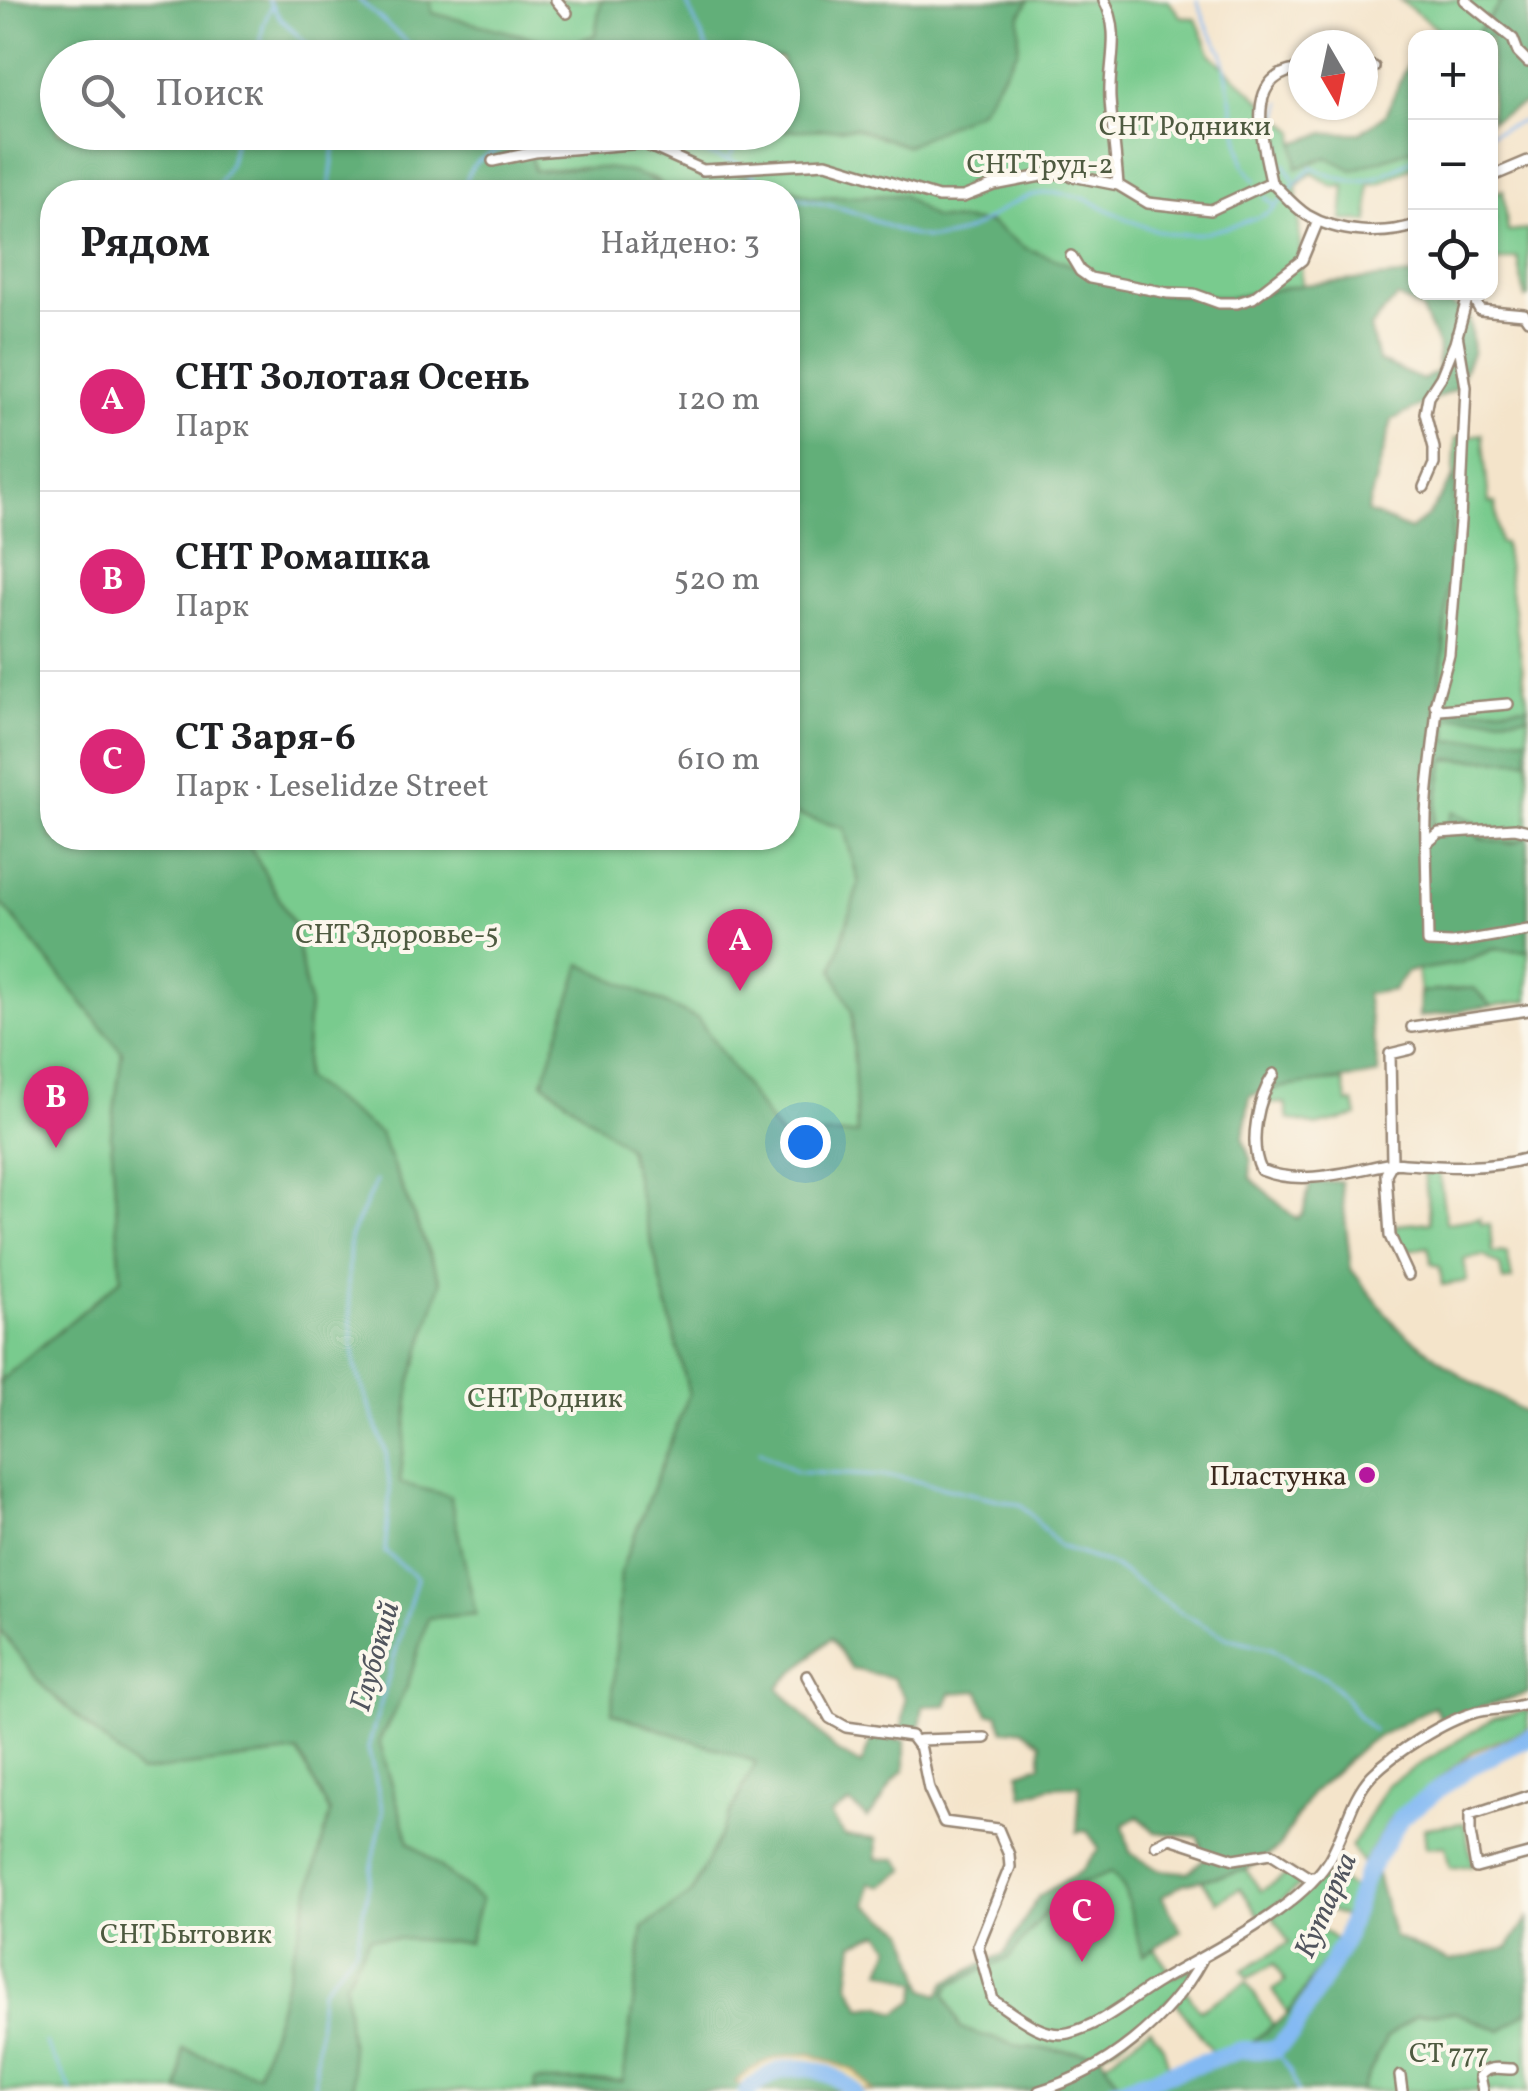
<!DOCTYPE html>
<html lang="ru">
<meta charset="utf-8">
<style>
:root{--surface:#fff;--page:#f2f2f2;--text:#202124;--muted:#757577;--line:#e0e0e0;--accent:#db2777}
body{margin:0;font-family:Vollkorn,serif;background:var(--page);color:var(--text)}
.controls{position:absolute;right:30px;top:30px;display:grid;overflow:hidden;border-radius:20px;box-shadow:0 2px 8px #0004}
.controls button{width:90px;height:90px;display:grid;place-items:center;padding:0;border:0;border-bottom:2px solid var(--line);background:var(--surface);color:var(--text);font:50px sans-serif}
.compass{position:absolute;left:1288px;top:30px;width:90px;height:90px;border-radius:50%;background:var(--surface);box-shadow:0 2px 8px #0004;rotate:171deg}
.you{position:absolute;left:805px;top:1142px;width:35px;height:35px;margin:-25px;border:8px solid #fff;border-radius:50%;background:#1a73e8;box-shadow:0 0 0 15px #1a73e833}
.badge{display:grid;place-items:center;width:65px;height:65px;border-radius:50%;background:var(--accent);color:#fff;font-size:32px;font-weight:700}
.pin{position:absolute;translate:-50% -82px;filter:drop-shadow(0 2px 5px #0008)}
.pin::after{content:'';position:absolute;top:52px;width:35px;height:30px;background:inherit;clip-path:polygon(0 0,100% 0,50% 100%)}
.list{margin:0;padding:0;list-style:none}
h2{display:flex;justify-content:space-between;align-items:center;height:130px;margin:0;padding:0 40px;font-size:42px}
h2 small{font-size:32px;font-weight:400;color:var(--muted)}
.list li{display:grid;grid-template-columns:65px 1fr auto;gap:30px;align-items:center;box-sizing:border-box;height:180px;padding:0 40px;border-top:2px solid var(--line)}
.list b{display:block;font-size:38px;white-space:nowrap}
.list p{margin:0;font-size:32px;white-space:nowrap;color:var(--muted)}
.list em{font-size:32px;font-style:normal;color:var(--muted)}
.icon{flex:none;width:55px;height:55px;fill:none;stroke:currentColor;stroke-width:2;stroke-linecap:round;stroke-linejoin:round}
.map{position:relative;flex:none;width:1528px;height:2091px;overflow:hidden}
.search{position:absolute;background:var(--surface);box-shadow:0 2px 8px #0004;left:40px;top:40px;width:760px;height:110px;display:flex;align-items:center;gap:25px;box-sizing:border-box;padding:0 35px;border-radius:55px;color:var(--muted);font-size:38px}
.panel{position:absolute;background:var(--surface);box-shadow:0 2px 8px #0004;left:40px;top:180px;width:760px;height:670px;border-radius:40px}
.map>svg:first-child{display:block}
.green{fill:#79cb8e;stroke:#5a7a56;stroke-width:2.5}
.forest{fill:#62af79;stroke:#4e6c4c;stroke-width:2.5;fill-rule:evenodd}
.sand{fill:#eeda9e;stroke:#94825e;stroke-width:2.5}
.lines{fill:none;stroke-linecap:round;stroke-linejoin:round}
.stream{stroke:#84baf3;stroke-width:2.5}
.river{stroke:#84baf3;stroke-width:18}
.minor-casing{stroke:#988774;stroke-width:14}
.minor{stroke:#fff;stroke-width:9}
.poi-dot{fill:#b5179e;stroke:#fbf7ec;stroke-width:4}
.labels{text-anchor:middle;stroke-width:8;stroke-linejoin:round;paint-order:stroke}
.park-label{font-size:28px;fill:#4e5a40;stroke:#fbf7ec}
.poi-label{font-size:28px;fill:#3b2a1e;stroke:#fbf7ec;text-anchor:end}
.water-label{font-size:30px;font-style:italic;fill:#51555e;stroke:#fbf7ec}
</style>
<div class="map">
<svg width="1528" height="2091" viewBox="0 0 1528 2091">
<rect width="100%" height="100%" fill="#fbf7ec"/>
<filter id="ink" filterUnits="userSpaceOnUse"><feTurbulence type="fractalNoise" baseFrequency=".01" numOctaves="2"/><feDisplacementMap in="SourceGraphic" scale="20" xChannelSelector="R" yChannelSelector="G"/><feConvolveMatrix kernelMatrix="1 2 1 2 8 2 1 2 1" color-interpolation-filters="sRGB"/></filter>
<filter id="wash" filterUnits="userSpaceOnUse"><feTurbulence type="fractalNoise" baseFrequency=".0048" numOctaves="4" result="noise"/><feDisplacementMap in="SourceGraphic" scale="40" xChannelSelector="R" yChannelSelector="G"/><feGaussianBlur stdDeviation="2.25" result="paint"/><feColorMatrix in="noise" values="0 0 0 0 0 0 0 0 0 0 0 0 0 0 0 0 0 1.4 0 .05"/><feComposite in="paint" operator="in"/></filter>
<g filter="url(#wash)">
<rect width="100%" height="100%" fill="#f4e4ca"/>
<path class="green" d="M430,0H601L595,36L565,46L432,13Z
M1029,0H1168L1180,16L1196,19L1211,55L1295,131L1297,168L1327,157L1358,167L1415,148L1416,165L1380,183L1369,184V222L1342,220L1345,186L1334,187L1312,173L1297,185L1302,285L1228,298L1140,291L1025,248L990,223L933,218L902,195L812,197L763,178L743,175L721,192H672L654,178L578,167L534,171L527,137L855,128L906,146L1018,50L1020,16Z
M1400,0H1503L1473,38L1448,37Z
M1503,190L1508,232L1528,230V297L1525,298L1518,258L1491,263V223L1494,221L1491,194Z
M1482,434L1489,503H1495L1499,543H1504L1528,706L1436,712L1444,649L1456,438Z
M1511,715L1528,716V737L1447,742L1448,718Z
M1445,759L1528,760V826L1523,839C1489,853 1465,820 1432,829Z
M788,812L844,828L859,884L833,970L852,1011L857,1135L780,1136L698,1019L628,1148L689,1394L621,1570L757,1761L691,1894L643,1928L623,2081H536L534,2091H354L344,1986L291,2091L392,1470L419,1599L372,1746L350,1972L370,1936L469,1942L481,1900L409,1842L379,1741L407,1687L428,1618L475,1614L400,1483L411,1382L441,1282L380,1134L304,1079L309,1004L293,923L245,838H788Z
M0,901L122,1052L111,1135L121,1279L0,1381Z
M1494,949L1528,951V1001L1491,1006L1474,988L1420,992L1417,970L1460,963Z
M1343,1081L1348,1103L1354,1102L1357,1116L1316,1126L1288,1119L1285,1103L1264,1104L1268,1090L1285,1084Z
M1424,1172H1439L1446,1223L1480,1218L1481,1224H1490L1492,1252L1507,1253L1512,1279L1503,1281L1500,1266L1484,1256L1464,1259L1467,1281L1442,1285L1440,1267L1432,1264L1428,1247L1402,1251L1397,1244L1395,1225L1430,1222Z
M0,1630L44,1687L139,1771L298,1752L330,1813L277,2015L257,2074L184,2049L179,2091H0Z
M1528,1710V1729L1474,1751L1392,1817L1363,1863L1351,1847L1387,1785L1494,1718Z
M1464,1823L1473,1865L1450,1868L1445,1846L1426,1848L1424,1828Z
M1246,1870L1261,1891L1291,1872L1304,1882L1260,1917L1240,1888L1217,1902L1202,1880Z
M1324,1871L1354,1889L1347,1918L1327,1909L1315,1925L1337,1941L1288,2014L1273,1990L1285,1982L1274,1964L1248,1978L1243,1970L1289,1943L1273,1917Z
M1112,1872L1124,1888L1143,1955L1155,1948L1173,1977L1194,1966L1186,1984L1152,2017L1119,2044L1100,2054L1022,2047L961,2029L945,1993L951,1984L1009,1958L1063,1891Z
M1247,1982L1273,2025L1247,2046L1215,2054L1175,2002L1186,1991L1200,2010Z
M1528,2010V2091H1361L1386,2038L1416,2015L1455,2012L1501,2031Z
M1150,2028L1163,2046L1169,2067L1119,2084L1106,2063Z"/>
<path class="forest" d="M0,0H430L432,13L565,46L595,35L601,0H1029L1020,16L1018,50L980,110L906,146L855,128L783,131L782,58H58V132L757,133L527,138L534,171C583,167 632,161 672,192H52V838H245L293,923L309,1004L304,1078L380,1134L441,1283L411,1382L400,1483L450,1496L476,1614L428,1618L407,1687L379,1741L409,1842L481,1900L468,1943L370,1937L345,1983L354,2091H179L183,2049L257,2074L277,2015L330,1813L298,1752L139,1772L44,1687L0,1630V1381L121,1279L111,1135L122,1052L0,901Z
M1503,0H1528V63L1522,73L1528,76V102L1491,121L1490,38H1473Z
M1414,50L1415,148L1353,170L1327,157L1297,168L1295,143L1325,133H1360L1385,115Z
M742,175L763,178L812,197L902,195L933,218L990,223L1025,248L1140,291L1228,298L1302,285L1410,275L1415,279L1416,292L1431,293L1469,315L1473,351L1457,388L1392,420L1367,512L1410,530L1429,515L1455,475L1444,649L1436,711L1528,706V716L1448,718L1447,741L1528,737V760L1445,759L1432,828L1447,825L1453,812L1474,821L1479,838L1511,844L1523,839L1528,826V951L1494,949L1460,963L1407,972L1393,990L1366,994L1379,1074C1335,1083 1293,1081 1250,1096L1243,1139L1251,1161L1250,1178L1296,1219L1303,1214L1310,1183L1341,1181L1351,1269L1396,1326L1460,1375L1528,1414V1693L1441,1720L1434,1706L1365,1744L1310,1795L1278,1848L1246,1870L1183,1884L1162,1897L1181,1931L1143,1955L1124,1888L1111,1872L1063,1891L1009,1958L951,1984L945,1993L961,2029L1022,2047L1100,2054L1120,2084L1247,2046L1288,2014L1343,1933L1354,1929L1370,1875L1376,1871L1394,1937L1450,1961L1508,1948L1528,1918V2010L1501,2031L1455,2012L1416,2015L1386,2038L1361,2091H534L535,2081H623L643,1928L691,1894L756,1762L612,1713L621,1570L689,1394L628,1148L543,1082L581,964L698,1019L780,1136L857,1134L852,1012L833,970L859,883L844,828L788,812V192H721ZM1397,297L1421,309L1438,346L1437,371L1423,380L1378,361L1370,327ZM831,1638L852,1669L893,1678L905,1698L902,1731L920,1727L923,1706L946,1705L951,1693L979,1691L988,1714H998L1004,1731L1022,1729L1041,1743V1765L1019,1772L1023,1796L1050,1787L1080,1785L1077,1832L1087,1831L1099,1848L1081,1871L1039,1896L1005,1953L946,1982L939,1995L925,1990L906,1931L867,1905L870,1883L882,1886L906,1870L897,1859H877L876,1839L845,1836L830,1815L850,1803L867,1818C886,1802 884,1786 905,1770V1740L872,1737L861,1765L835,1750L778,1687ZM1138,1816L1155,1832L1198,1837L1204,1859L1188,1872L1159,1870L1130,1853L1123,1825ZM880,1933L891,1947L882,1970L919,1983L915,2000L896,2013L881,2005L862,2008L849,1983L854,1943Z
M1474,988L1491,1006L1419,1017L1420,992Z"/>
<path class="sand" d="M1528,1729V1742L1471,1770L1404,1821L1376,1871L1370,1875L1354,1929L1343,1933L1363,1863L1391,1817L1474,1751Z
M811,2054L856,2071L873,2091H854C820,2061 780,2060 747,2091L735,2082C758,2061 781,2054 811,2054Z"/>
<g class="lines">
<path class="stream" d="M268,0L280,18L321,58
M359,0L425,58
M685,0L712,58
M1197,0L1209,31L1222,51L1244,166L1255,180
M259,58L263,26L271,6
M485,132L500,139L556,132
M663,132L691,149L739,164
M1490,134L1528,119
M730,157L734,150L733,132
M1279,157L1281,145L1275,132L1282,103
M1285,164L1293,180
M749,172L775,192
M214,192L230,162L236,132
M329,192L336,132
M464,192C467,166 475,160 499,150L500,139
M1287,192L1312,167C1359,191 1371,181 1416,158
M788,196C807,201 828,204 847,210C881,220 911,244 948,237C993,228 1009,186 1066,194C1083,196 1100,206 1115,213C1165,239 1186,240 1238,224C1258,217 1271,215 1283,198
M1265,197L1275,206
M760,1451L796,1472L898,1477L1022,1505L1059,1546L1114,1566L1178,1611L1227,1638L1271,1648L1301,1668L1325,1677L1345,1697L1357,1715L1373,1730
M45,2043L72,2091
M1275,2050L1289,2069L1298,2091
M314,2091L321,1991L356,1948L383,1812L368,1748L417,1578L385,1552L390,1492L386,1452L355,1367L348,1285L350,1237L376,1181"/>
<path class="river" d="M747,2091C780,2060 820,2061 854,2091
M1113,2091L1241,2050H1275L1292,2033L1344,1941L1365,1876L1401,1817L1469,1767L1528,1738"/>
</g>
</g>
<g filter="url(#ink)">
<g class="lines">
<defs>
<path id="minor" d="M556,0L567,13
M1104,0C1122,33 1108,63 1110,99C1112,128 1116,156 1118,185L1148,203L1211,210L1271,182C1283,193 1293,206 1307,215C1337,233 1383,236 1416,225
M1465,0L1513,39L1518,52L1528,62
M1363,66L1374,67
M493,161L535,152L643,143L703,170L826,163L938,197H963L994,185L1057,173L1118,185
M1490,177L1528,161
M1271,182C1263,141 1241,73 1303,69
M1071,256L1080,271L1090,278L1168,293L1194,294L1219,303H1237L1253,298L1302,260L1318,221
M1470,292L1480,310L1524,314L1528,320
M1457,334L1466,387L1460,521L1449,655L1435,705L1440,710L1508,704
M1424,487L1434,464V448L1425,413L1428,397L1441,377L1455,343L1469,292
M1528,831L1515,828L1439,833L1426,844L1428,942L1452,943L1528,930
M1426,844C1424,799 1433,754 1437,708
M1412,1027L1528,1010
M1411,1049L1390,1054L1392,1163C1437,1166 1484,1171 1528,1158
M1274,1074C1258,1098 1248,1143 1261,1170C1303,1187 1349,1171 1392,1163
M1392,1163L1386,1174L1390,1236L1408,1275
M807,1676L830,1718L846,1727L911,1736L917,1744
M985,1738L919,1740L929,1789L944,1822L998,1829L1009,1855L1010,1867L978,1946L993,2000C1013,2013 1042,2039 1068,2033C1102,2025 1131,1998 1160,1981C1209,1952 1296,1911 1327,1863C1345,1836 1349,1799 1372,1775C1395,1752 1444,1721 1476,1712C1493,1708 1512,1710 1528,1703
M1528,1796L1470,1815V1833L1476,1868L1528,1854
M1156,1845L1170,1838L1234,1859L1271,1853L1308,1877H1314
M1400,2076L1402,2091
M1039,2091C1104,2072 1169,2020 1201,1961
M1483,2091L1480,2076C1487,2065 1501,2069 1512,2069"/>
</defs>
<use href="#minor" class="minor-casing"/>
<use href="#minor" class="minor"/>
</g>
</g>
<circle class="poi-dot" cx="1367" cy="1475" r="10"/>
<g class="labels">
<g class="park-label">
<text x="1185" y="135">СНТ Родники</text>
<text x="1040" y="173">СНТ Труд-2</text>
<text x="397" y="943">СНТ Здоровье-5</text>
<text x="545" y="1407">СНТ Родник</text>
<text x="186" y="1943">СНТ Бытовик</text>
<text x="1449" y="2062">СТ 777</text>
</g>
<g class="poi-label">
<text x="1347" y="1485">Пластунка</text>
</g>
<g class="water-label">
<text transform="translate(374 1656) rotate(-74)" y="10">Глубокий</text>
<text transform="translate(1325 1905) rotate(-66)" y="10">Кутарка</text>
</g>
</g>
</svg>
<div class="controls">
<button>+</button>
<button>−</button>
<button><svg class="icon" aria-label="locate" viewBox="0 0 24 24"><circle cx="12" cy="12" r="6"/><path d="M12 2v4M12 18v4M2 12h4M18 12h4"/></svg></button>
</div>
<svg class="compass" viewBox="-18 -18 36 36"><path d="M0-13l5 13h-10z" fill="#e53935"/><path d="M0 13l5-13h-10z" fill="#757577"/></svg>
<div class="you"></div>
<div class="pin badge" style="left:740px;top:991px">A</div>
<div class="pin badge" style="left:56px;top:1148px">B</div>
<div class="pin badge" style="left:1082px;top:1962px">C</div>
<div class="search"><svg class="icon" aria-label="search" viewBox="0 0 24 24"><circle cx="10" cy="10" r="6"/><path d="M15 15l6 6"/></svg>Поиск</div>
<section class="panel">
<h2>Рядом<small>Найдено: 3</small></h2>
<ul class="list">
<li><span class="badge">A</span><div><b>СНТ Золотая Осень</b><p>Парк</p></div><em>120 m</em></li>
<li><span class="badge">B</span><div><b>СНТ Ромашка</b><p>Парк</p></div><em>520 m</em></li>
<li><span class="badge">C</span><div><b>СТ Заря-6</b><p>Парк · Leselidze Street</p></div><em>610 m</em></li>
</ul>
</section>
</div>
